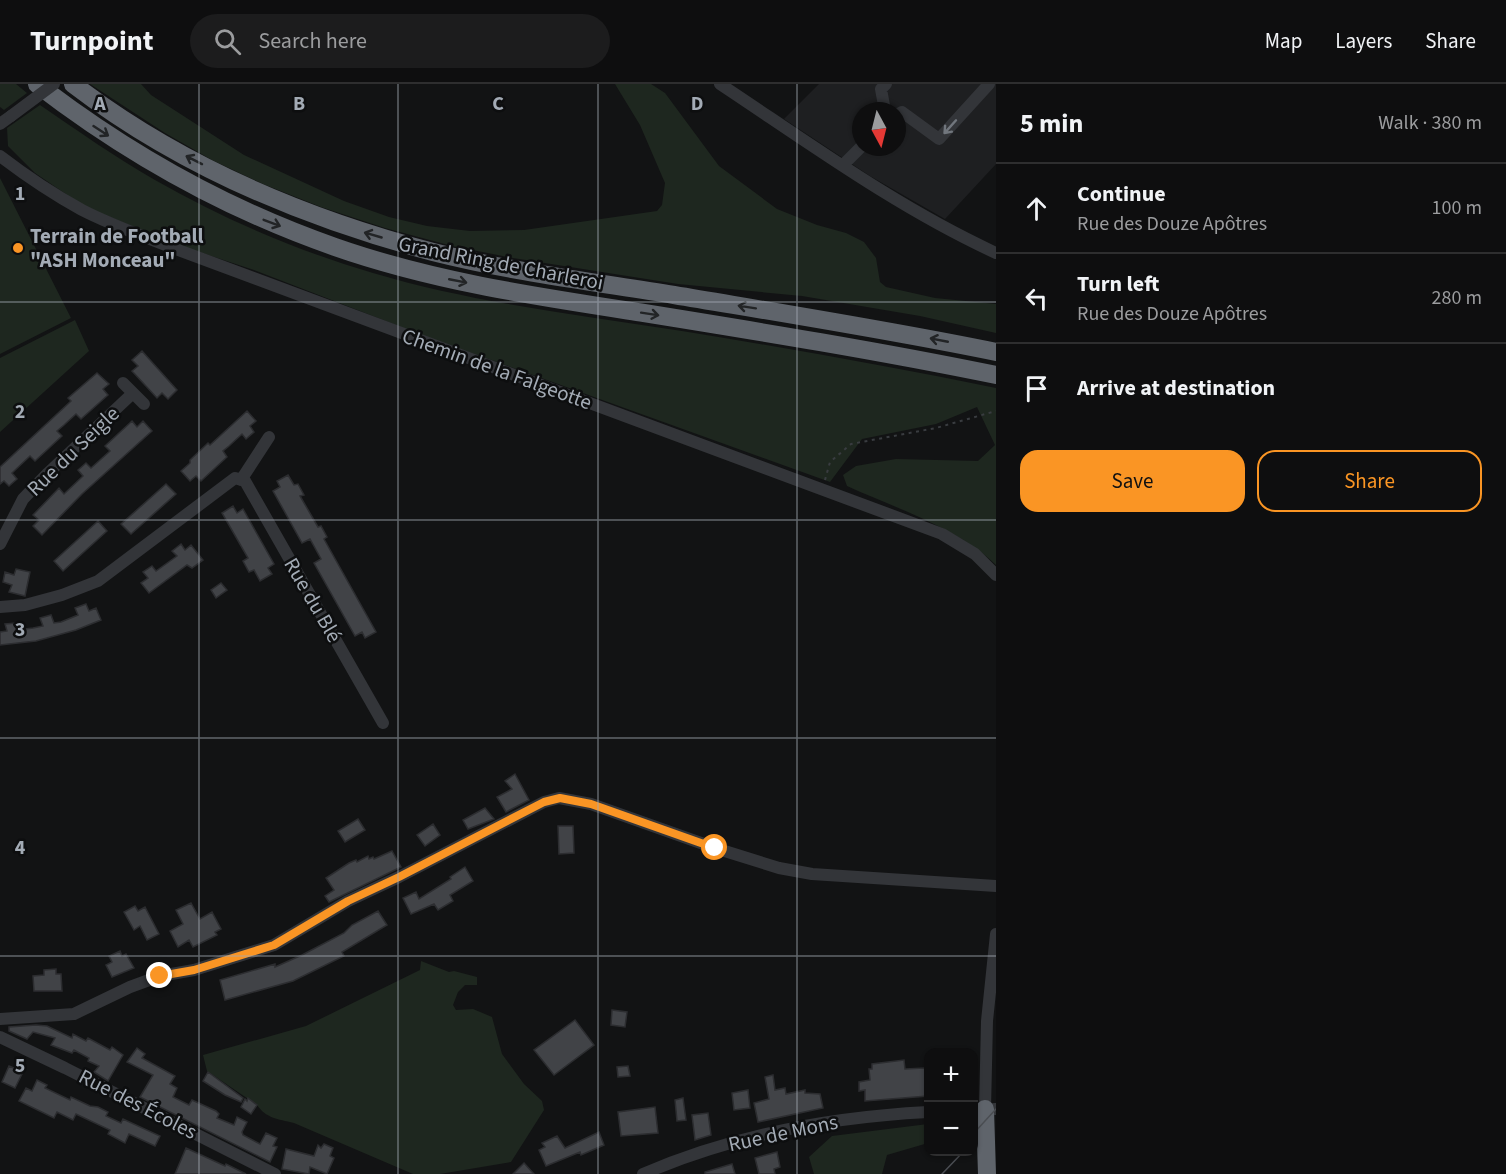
<!DOCTYPE html>
<meta charset="utf-8">
<style>
:root{--surface:#0e0e0f;--page:#1c1c1d;--text:#f1f3f6;--muted:#9b9c9e;--line:#2e2e2f;--accent:#fa9524}
body{margin:0;font-family:"Source Sans 3",sans-serif;background:var(--page);color:var(--text)}
.controls{position:absolute;right:18px;bottom:18px;display:grid;overflow:hidden;border-radius:12px;box-shadow:0 2px 4px #0004}
.controls button{width:54px;height:54px;display:grid;place-items:center;padding:0;border:0;border-bottom:2px solid var(--line);background:var(--surface);color:var(--text);font:30px sans-serif}
.compass{position:absolute;left:852px;top:18px;width:54px;height:54px;border-radius:50%;background:var(--surface);box-shadow:0 2px 4px #0004;rotate:173deg}
.stop{position:absolute;width:18px;height:18px;margin:-14px;border:4px solid #fa9524;border-radius:50%;background:#fff}
.stop.end{background:#fa9524;border-color:#fff;box-shadow:0 2px 6px #0008}
.list{margin:0;padding:0;list-style:none}
h2{display:flex;justify-content:space-between;align-items:center;height:78px;margin:0;padding:0 24px;font-size:26px}
h2 small{font-size:20px;font-weight:400;color:var(--muted)}
.list li{display:grid;grid-template-columns:39px 1fr auto;gap:18px;align-items:center;box-sizing:border-box;height:90px;padding:0 24px;border-top:2px solid var(--line)}
.list b{display:block;font-size:22px;white-space:nowrap}
.list p{margin:0;font-size:20px;white-space:nowrap;color:var(--muted)}
.list em{font-size:20px;font-style:normal;color:var(--muted)}
.actions{display:flex;gap:12px;padding:18px 24px}
.actions a{flex:1;padding:14px 0;border:2px solid var(--accent);border-radius:18px;text-align:center;font-size:21px;color:var(--accent)}
.actions .main{background:var(--accent);color:#111}
.icon{flex:none;width:33px;height:33px;fill:none;stroke:currentColor;stroke-width:2;stroke-linecap:round;stroke-linejoin:round}
.map{position:relative;flex:none;width:996px;height:1090px;overflow:hidden}
header{display:flex;align-items:center;gap:36px;box-sizing:border-box;height:84px;padding:0 30px;background:var(--surface);border-bottom:2px solid var(--line)}
header strong{font-size:28px}
nav{display:flex;gap:33px;margin-inline-start:auto;font-size:21px}
.search{width:420px;height:54px;background:var(--page);display:flex;align-items:center;gap:15px;box-sizing:border-box;padding:0 21px;border-radius:33px;color:var(--muted);font-size:22px}
main{display:flex}
aside{flex:1;background:var(--surface)}
.map>svg:first-child{display:block}
.built{fill:#1e1f21;fill-rule:evenodd}
.green{fill:#1e271f}
.building{fill:#414347;stroke:#2c2d30;stroke-width:1.5}
.lines{fill:none;stroke-linecap:round;stroke-linejoin:round}
.path{stroke:#393c40;stroke-width:2;stroke-dasharray:3 4.5;stroke-linecap:butt}
.minor{stroke:#333539;stroke-width:12}
.highway{stroke:#5f646b;stroke-width:18}
.tram{stroke:#4a4d52;stroke-width:1.5}
.minor-bridge{stroke:#333539;stroke-width:12}
.oneway{stroke:#71767d}
.oneway2{stroke:#222426}
.route{stroke:#fa9524;stroke-width:8}
.grid{fill:none;stroke:#a3abb5;stroke-width:1.5;stroke-opacity:0.55}
.poi-dot{fill:#fa9524;stroke:#0d0e0f;stroke-width:2}
.labels{text-anchor:middle;stroke-width:5;stroke-linejoin:round;paint-order:stroke}
.poi-label{font-size:21px;font-weight:bold;fill:#a3abb5;stroke:#0d0e0f;text-anchor:start}
.street-label{font-size:21px;fill:#a3abb5;stroke:#0d0e0f}
.grid-label{font-size:20px;text-anchor:middle;font-weight:bold;fill:#a3abb5;stroke:#0d0e0f;stroke-width:5;stroke-linejoin:round;paint-order:stroke}
</style>
<header>
<strong>Turnpoint</strong>
<div class="search"><svg class="icon" aria-label="search" viewBox="0 0 24 24"><circle cx="10" cy="10" r="6"/><path d="M15 15l6 6"/></svg>Search here</div>
<nav><a>Map</a><a>Layers</a><a>Share</a></nav>
</header>
<main>
<div class="map">
<svg width="996" height="1090" viewBox="0 0 996 1090">
<rect width="100%" height="100%" fill="#121314"/>
<path class="built" d="M819,0H996V80L945,135L870,92L784,35ZM861,27H897V63H861Z"/>
<path class="green" d="M0,0H16L27,9L4,26L0,23Z
M90,0H141L151,11L244,71L344,117L389,133L427,142L470,147L524,146L657,127L662,121L665,99L640,41L615,0H651L665,9L719,82L777,125L817,141L846,149L864,158L876,174L880,198L886,203L935,214L996,220V249L920,232L802,212L678,200L513,174L452,162L385,144L321,123L263,100L212,76L165,49Z
M40,21C78,47 115,73 155,96C223,135 298,167 373,189C474,219 579,231 682,247C787,264 892,283 996,304V481C958,444 895,424 847,402L843,391L856,382L896,375L978,377L995,361L977,323L936,340L862,355L830,398L422,251L254,186L187,164L85,123L35,89L8,62L7,44Z
M0,94L71,234L0,270Z
M75,236L89,267L0,348V274Z
M421,877L449,888L454,887L477,893V901H465L458,908L453,921L456,926L473,925L492,933L502,970L524,1000L542,1017L544,1026L511,1078L440,1090H413L294,1039C277,1035 266,1034 257,1021L207,987L203,971L306,942L420,886Z
M928,1040V1059L887,1071L882,1090H814L809,1073L832,1052Z"/>
<path class="building" d="M142,267L177,306L168,315L162,309L157,314L132,287L138,282L132,276Z
M97,289L109,300L103,305L108,311L81,335L76,330L64,341L57,347L62,352L35,377L30,372L12,389L17,395L9,402L4,397L0,400V383L71,317L68,314Z
M247,327L256,337L250,342L254,348L246,355L242,350L229,362L223,367L227,373L201,397L196,392L190,397L181,387L190,379V376L208,359L210,361Z
M132,337L137,343L143,337L152,347L82,410L42,451L33,442L39,436L33,431L59,404L64,410L83,392L78,386L86,379L91,384L110,367L105,362Z
M288,391L294,401L298,400L304,411L300,412L318,443L321,442L327,453L324,455L376,548L365,554L362,548L355,552L314,479L321,475L310,455L302,459L273,407L280,403L277,397Z
M166,400L176,410L131,450L121,440Z
M233,422L237,429L243,425L274,480L268,484L272,490L260,497L254,486L249,488L243,477L248,474L222,429Z
M98,437L107,447L63,487L54,477Z
M181,460L185,466L191,461L203,476L192,484L187,481L149,509L141,499L148,494L143,488L152,482L156,487L177,472L172,467Z
M16,485L30,488L25,512L9,508L12,501L3,498L5,488L14,491Z
M221,499L227,506L216,514L211,506Z
M86,520L89,527L96,524L101,536L76,546L36,557L0,561V548L7,547L5,540L16,539L17,546L33,544L43,542L40,534L51,531L54,539L61,538L78,531L75,524Z
M515,690L529,716L506,728L497,713L512,705L505,697Z
M485,724L494,735L468,745L463,736Z
M358,735L365,746L345,758L338,747Z
M433,740L440,751L425,762L417,751Z
M558,742H573L574,769L559,770Z
M392,767L401,783L329,818L325,812L334,806L326,794L349,779L356,776L357,778L368,772L369,775L373,773L374,775Z
M465,783L473,797L450,811L453,817L438,826L434,820L411,830L403,814L416,808L419,815L451,795L450,793Z
M191,819L200,835L212,828L221,845L215,848L217,851L193,863L189,856L178,863L170,847L183,840L176,826Z
M135,822L138,827L145,823L159,850L147,856L140,842L134,846L124,828Z
M378,827L387,841L342,868L344,872L293,897L225,916L220,896L275,880V883L302,871L344,849L352,841Z
M120,867L122,872L126,870L134,884L112,893L106,881L112,878L109,872Z
M56,885V890H61L62,907H34L33,892L44,891V886Z
M612,926L627,928L625,943L611,941Z
M575,936L594,961L554,991L534,966Z
M36,941L47,942L72,954L73,950L86,957L88,954L110,966L112,963L123,971L108,997L94,988L99,982L88,977L89,974L74,966L72,969L51,961L55,954L33,948L27,955L9,947V943Z
M137,964L145,970L142,974L175,992L170,1000L177,1004L173,1013L189,1021L192,1016L216,1027L219,1030L217,1034L234,1041L237,1033L247,1038L242,1048L243,1051L260,1060L266,1049L277,1054L273,1062L277,1063L270,1078L140,1013L153,991L127,978Z
M904,976L905,985L925,984V996L928,995V1012L865,1017V1006L859,1007V998L870,996L869,985H872V980Z
M9,982L23,988L15,1004L2,998Z
M628,982L630,992L618,993L617,983Z
M208,988L243,1014L241,1018L225,1011L203,997Z
M773,991L775,1006L785,1004L786,1010L805,1006V1009L820,1010L823,1024L758,1038L754,1019L769,1015L765,993Z
M37,996L47,1001L45,1004L70,1016L71,1013L90,1022L98,1023L108,1028L106,1032L121,1039L123,1035L160,1052L155,1062L129,1050L125,1059L108,1050L110,1046L76,1030L73,1036L57,1028L54,1034L19,1017L26,1004L32,1007Z
M748,1006L750,1024L734,1026L732,1009Z
M248,1014L257,1021L251,1030L241,1023L245,1015L247,1017Z
M683,1014L686,1036L677,1037L675,1016Z
M655,1023L658,1049L621,1052L618,1028Z
M708,1029L711,1051L695,1056L692,1031Z
M599,1048L604,1061L581,1071L580,1068L546,1082L539,1066L545,1063L542,1059L557,1052L565,1064Z
M324,1060L333,1064L330,1072L334,1074L327,1090L310,1083L309,1090L282,1085L286,1065L314,1072L318,1061L321,1064Z
M186,1064L225,1082L226,1080L246,1090H175Z
M777,1068L780,1083L774,1085L775,1090H759L755,1074Z
M524,1079L534,1090H513Z
M732,1080L735,1090H705V1088Z"/>
<g class="lines">
<path class="path" d="M825,396L830,378L851,360L936,344L996,327"/>
<path class="minor" d="M720,0C809,59 898,124 996,169
M885,27L881,5L886,0
M897,31L902,28L939,55L989,0
M0,40L11,32
M0,72C26,92 53,110 82,126C111,141 143,152 173,164L942,450L975,470L996,491
M843,81L861,63
M123,299L144,320
M241,396L269,353
M0,460L23,415L48,389L133,309
M0,523L25,521L62,511L98,497L235,394L245,397L383,639
M0,935L74,930L130,903L160,892L194,886L274,861L348,817L399,793L544,718L559,714L591,720L715,764L779,784L812,790L996,802
M0,953L65,984L275,1090
M985,1025L987,937L996,850
M974,1026L996,1025
M643,1090C733,1051 831,1033 928,1028"/>
<path class="highway" d="M37,0C128,70 226,125 335,163C435,198 540,213 644,229C762,248 879,267 996,291
M73,0C180,82 304,134 433,168C512,188 594,198 674,211C781,229 889,246 996,268
M985,1025L987,1090"/>
<path class="tram" d="M974,1049L996,1025
M942,1090L963,1068"/>
<path class="minor-bridge" d="M11,32L54,0"/>
</g>
<defs><path id="oneway-shaft" d="M-6 0H5M1.5-3L5.5 0L1.5 3" fill="none" stroke-width="1.6" stroke-linecap="round" stroke-linejoin="round" transform="scale(1.5)"/></defs>
<use class="oneway" href="#oneway-shaft" transform="translate(950 43) rotate(132)"/>
<g class="oneway2">
<use href="#oneway-shaft" transform="translate(101 47) rotate(33)"/>
<use href="#oneway-shaft" transform="translate(194 76) rotate(-153)"/>
<use href="#oneway-shaft" transform="translate(272 139) rotate(21)"/>
<use href="#oneway-shaft" transform="translate(373 151) rotate(-164)"/>
<use href="#oneway-shaft" transform="translate(458 197) rotate(11)"/>
<use href="#oneway-shaft" transform="translate(747 223) rotate(-171)"/>
<use href="#oneway-shaft" transform="translate(650 230) rotate(9)"/>
<use href="#oneway-shaft" transform="translate(939 256) rotate(-169)"/>
</g>
<g class="lines">
<path class="route" d="M160,892L194,886L274,861L348,817L399,793L544,718L560,714L591,720L715,764"/>
</g>
<path class="grid" d="M199,0V1090M398,0V1090M598,0V1090M797,0V1090M0,218H996M0,436H996M0,654H996M0,872H996"/>
<circle class="poi-dot" cx="18" cy="164" r="6"/>
<g class="labels">
<g class="poi-label">
<text x="30" y="159">Terrain de Football<tspan x="30" dy="24">"ASH Monceau"</tspan></text>
</g>
<g class="street-label">
<text transform="translate(501 179) rotate(11)" y="7">Grand Ring de Charleroi</text>
<text transform="translate(497 285) rotate(20)" y="7">Chemin de la Falgeotte</text>
<text transform="translate(73 367) rotate(-44)" y="7">Rue du Seigle</text>
<text transform="translate(313 516) rotate(60)" y="7">Rue du Blé</text>
<text transform="translate(138 1020) rotate(27)" y="7">Rue des Écoles</text>
<text transform="translate(783 1049) rotate(-12)" y="7">Rue de Mons</text>
</g>
</g>
<g class="grid-label">
<text x="100" y="26">A</text>
<text x="299" y="26">B</text>
<text x="498" y="26">C</text>
<text x="697" y="26">D</text>
<text x="20" y="116">1</text>
<text x="20" y="334">2</text>
<text x="20" y="552">3</text>
<text x="20" y="770">4</text>
<text x="20" y="988">5</text>
</g>
</svg>
<div class="controls">
<button>+</button>
<button>−</button>
</div>
<svg class="compass" viewBox="-18 -18 36 36"><path d="M0-13l5 13h-10z" fill="#e53935"/><path d="M0 13l5-13h-10z" fill="#9b9c9e"/></svg>
<div class="stop" style="left:715px;top:764px"></div>
<div class="stop end" style="left:160px;top:892px"></div>
</div>
<aside>
<h2>5 min<small>Walk · 380 m</small></h2>
<ul class="list">
<li><svg class="icon" aria-label="ahead" viewBox="0 0 24 24"><path d="M12 20V5M6 11l6-6 6 6"/></svg><div><b>Continue</b><p>Rue des Douze Apôtres</p></div><em>100 m</em></li>
<li><svg class="icon" aria-label="left" viewBox="0 0 24 24"><path d="M17 20v-9H6M10 6l-5 5 5 5"/></svg><div><b>Turn left</b><p>Rue des Douze Apôtres</p></div><em>280 m</em></li>
<li><svg class="icon" aria-label="arrive" viewBox="0 0 24 24"><path d="M6 21V4h12l-3 4 3 4H6"/></svg><div><b>Arrive at destination</b></div></li>
</ul>
<div class="actions"><a class="main">Save</a><a>Share</a></div>
</aside>
</main>
